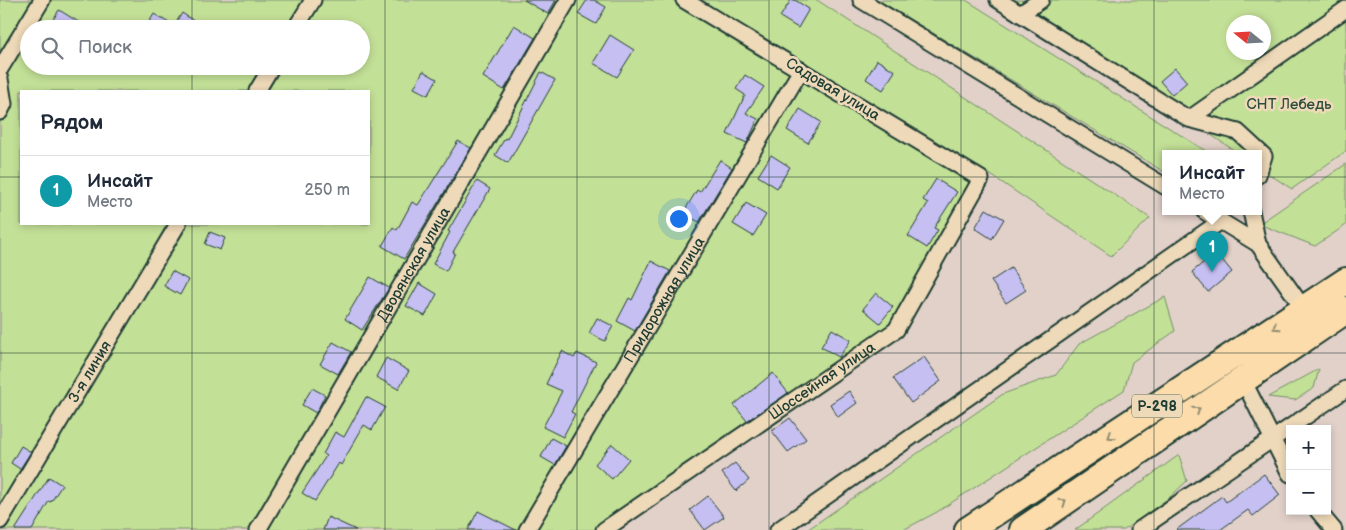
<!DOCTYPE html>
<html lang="ru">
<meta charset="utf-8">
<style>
:root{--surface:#fff;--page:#f2f2f3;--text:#1f2937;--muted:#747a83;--line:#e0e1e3;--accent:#ea580c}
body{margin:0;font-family:"Balsamiq Sans",sans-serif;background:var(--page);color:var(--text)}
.controls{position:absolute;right:15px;bottom:15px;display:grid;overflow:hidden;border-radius:0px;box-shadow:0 2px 8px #0003}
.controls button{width:45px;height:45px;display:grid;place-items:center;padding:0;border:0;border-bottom:1px solid var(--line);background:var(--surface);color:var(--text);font:25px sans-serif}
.compass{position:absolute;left:1226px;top:15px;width:45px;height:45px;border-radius:50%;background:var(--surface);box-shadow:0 2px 8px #0003;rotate:288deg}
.you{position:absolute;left:678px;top:218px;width:18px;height:18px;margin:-12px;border:4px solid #fff;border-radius:50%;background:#1a73e8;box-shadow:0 0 0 8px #1a73e833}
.badge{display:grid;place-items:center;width:32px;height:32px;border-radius:50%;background:var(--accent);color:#fff;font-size:16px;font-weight:700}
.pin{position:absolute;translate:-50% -41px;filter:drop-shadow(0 1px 2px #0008)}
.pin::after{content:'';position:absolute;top:26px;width:18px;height:15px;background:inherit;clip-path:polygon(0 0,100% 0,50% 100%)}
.popup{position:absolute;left:1162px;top:150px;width:100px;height:65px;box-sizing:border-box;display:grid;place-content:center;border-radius:0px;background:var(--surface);filter:drop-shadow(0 1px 4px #0005);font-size:16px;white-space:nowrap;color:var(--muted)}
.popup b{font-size:19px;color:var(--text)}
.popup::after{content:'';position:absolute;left:50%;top:100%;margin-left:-10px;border:10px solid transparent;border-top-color:var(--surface)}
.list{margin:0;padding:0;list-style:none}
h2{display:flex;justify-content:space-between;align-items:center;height:65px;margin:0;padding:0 20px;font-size:21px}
h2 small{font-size:16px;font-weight:400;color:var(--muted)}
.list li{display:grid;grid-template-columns:32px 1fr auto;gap:15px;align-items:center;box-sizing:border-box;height:70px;padding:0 20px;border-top:1px solid var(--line)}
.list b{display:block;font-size:19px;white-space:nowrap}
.list p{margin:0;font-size:16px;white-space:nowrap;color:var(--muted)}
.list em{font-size:16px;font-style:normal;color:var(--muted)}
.icon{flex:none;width:28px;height:28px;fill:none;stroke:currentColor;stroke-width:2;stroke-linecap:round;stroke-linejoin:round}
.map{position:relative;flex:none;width:1346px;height:530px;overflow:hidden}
.search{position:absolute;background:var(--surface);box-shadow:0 2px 8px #0003;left:20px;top:20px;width:350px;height:55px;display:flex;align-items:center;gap:12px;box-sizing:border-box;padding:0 18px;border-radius:28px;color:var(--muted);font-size:19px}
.panel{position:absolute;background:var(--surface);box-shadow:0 2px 8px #0003;left:20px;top:90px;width:350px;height:135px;border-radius:0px}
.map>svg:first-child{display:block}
.green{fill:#c3e097;stroke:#718e66;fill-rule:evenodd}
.building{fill:#c6bff1;stroke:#1f3d34}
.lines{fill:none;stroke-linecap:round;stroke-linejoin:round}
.minor-casing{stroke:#1f3d34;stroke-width:19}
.trunk-casing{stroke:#1f3d34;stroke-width:30}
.minor{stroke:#eed9b8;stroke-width:15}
.trunk{stroke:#fcdcab;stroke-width:26}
.oneway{stroke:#8e8c70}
.grid{fill:none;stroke:#1f3d34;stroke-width:1;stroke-opacity:0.55}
.labels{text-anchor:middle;stroke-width:5;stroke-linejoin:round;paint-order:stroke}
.shield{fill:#eed9b8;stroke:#5d6c5c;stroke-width:1}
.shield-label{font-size:14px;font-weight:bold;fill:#1f3d34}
.street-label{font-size:15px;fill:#1f3d34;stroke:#eed9b8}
.park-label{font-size:15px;fill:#2f4d3e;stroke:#eed9b8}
</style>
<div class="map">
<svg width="1346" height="530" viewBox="0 0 1346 530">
<rect width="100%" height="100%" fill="#e2d1c9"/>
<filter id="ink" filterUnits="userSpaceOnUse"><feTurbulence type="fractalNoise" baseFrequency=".02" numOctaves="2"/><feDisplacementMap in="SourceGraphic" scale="10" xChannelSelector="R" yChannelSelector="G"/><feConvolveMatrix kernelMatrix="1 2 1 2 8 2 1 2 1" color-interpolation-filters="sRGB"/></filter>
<g filter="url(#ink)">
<path class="green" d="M0,0H817L1150,218L1111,256L979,167L893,323L594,530H0ZM29,29H361V66H29ZM21,91H369V224H21Z
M878,0H966L1209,153H1166V173Z
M1009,0H1346V151L1292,189L1258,167V153H1238ZM1234,22H1264V52H1234Z
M1346,164V225L1315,246L1259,224Z
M1165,297L1175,331L1132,362L1124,390L937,512L903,530H807L1003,394L1056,375L1079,344Z
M1319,369L1314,388L1295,400L1268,397Z
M1179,455L1187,481L1170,497L1124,530H1075Z"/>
<path class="building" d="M524,0H556L548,14Z
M587,0H594L606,7L596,24L578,14Z
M791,0H795L809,9L798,28L780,17Z
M59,10L90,29H60L51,23Z
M182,13L206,29H145L154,14L174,26Z
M514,25L535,38L504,90L483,77Z
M610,35L634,50L617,77L593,63Z
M877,60L895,71L883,90L866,79Z
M1175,68L1187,82L1172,95L1160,81Z
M423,71L437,79L428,95L414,88Z
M541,72L555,80L508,163L495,155L505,138L507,139Z
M745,75L764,87L746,113L758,119L747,143L727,134L745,95L736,89Z
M800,109L821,122L808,143L787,130Z
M458,141L471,148L404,259L382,246L393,227L397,230L412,202L418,205Z
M771,155L790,167L777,188L758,176Z
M720,160L732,168L699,222L683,213L697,190L700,192Z
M936,179L957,192L934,228L938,230L927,248L908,236L928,203L923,200Z
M477,181L490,189L453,252L455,253L446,271L433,264L450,232L448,231Z
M746,203L766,215L753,236L733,224Z
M986,209L1004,219L992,239L975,228Z
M210,232L225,238L220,250L205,244Z
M1216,252L1232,272L1208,292L1192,272Z
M651,261L670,271L635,331L617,321L629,298L632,300Z
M1011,268L1026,290L1006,303L991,281Z
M172,271L188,280L180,295L164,286Z
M370,277L389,288L362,330L345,319Z
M419,283L437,294L425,316L406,306Z
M876,293L893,307L880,323L863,309Z
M597,318L613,326L605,341L589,333Z
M832,329L851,340L839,357L821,347Z
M333,342L351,352L338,374L320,364Z
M562,351L574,358L577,353L596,362L571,412L575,414L563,437L543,427L562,391L546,384Z
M924,357L941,381L911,403L893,378Z
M386,358L409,371L398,389L376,377Z
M773,373L788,393L747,421L734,405Z
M312,388L325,395L316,413L302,405Z
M849,391L857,403L838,417L830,404Z
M366,397L385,407L372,430L364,425L341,465L339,463L315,501L302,493L326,456L323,454L335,432L344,437Z
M790,418L806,439L788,452L772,431Z
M551,438L566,446L555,465L541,457Z
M612,444L629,459L612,479L595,464Z
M21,446L31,452L20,469L11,463Z
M735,463L749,480L736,491L722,473Z
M1264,474L1280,495L1253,516L1248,510L1220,530H1176L1222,496L1226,502Z
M49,477L62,485L51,502L49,501L32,530H15Z
M708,496L724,517L705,530L690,510Z
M478,511L516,530H468Z
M328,517L356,530H323Z"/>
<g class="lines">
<defs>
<g id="minor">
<path d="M861,0L1166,187"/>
<path d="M998,0L1189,119L1238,132L1264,156L1258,175"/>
<path d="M1020,14L1041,0"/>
<path d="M295,29L313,0"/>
<path d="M0,69L42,0"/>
<path d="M0,79L4,104L0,112"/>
<path d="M257,91L272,66"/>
<path d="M1189,119L1346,9"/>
<path d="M1204,211L1258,244"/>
<path d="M1251,211L1258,244L1304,309"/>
<path d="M1243,380L1290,474"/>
<path d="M1318,511L1334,530"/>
<path id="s1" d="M0,521L178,224"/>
<path id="s2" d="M258,530L568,0"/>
<path id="s3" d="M527,530L801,70"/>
<path id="s4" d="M604,530L896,330L981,179L684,0"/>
<path d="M778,530L1221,221"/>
<path d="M1139,530L1346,389"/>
</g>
<path id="trunk" d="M968,530L1346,281
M1023,530L1346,310"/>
</defs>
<use href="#minor" class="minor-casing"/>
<use href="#trunk" class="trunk-casing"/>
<use href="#minor" class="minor"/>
<use href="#trunk" class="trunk"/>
</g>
<defs><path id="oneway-chevron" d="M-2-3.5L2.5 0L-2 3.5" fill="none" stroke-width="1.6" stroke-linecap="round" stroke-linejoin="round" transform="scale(1.25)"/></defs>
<g class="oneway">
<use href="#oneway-chevron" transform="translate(1276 327) rotate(147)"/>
<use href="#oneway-chevron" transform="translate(1197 410) rotate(-34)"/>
<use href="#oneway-chevron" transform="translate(1111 436) rotate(147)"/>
<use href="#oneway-chevron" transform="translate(1063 502) rotate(-35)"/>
</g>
</g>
<path class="grid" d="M192,0V29M385,0V530M577,0V530M769,0V530M961,0V530M1154,0V530M192,66V91M0,177H21M369,177H1346M192,224V530M0,353H1346"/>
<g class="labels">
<rect class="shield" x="1132" y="394.5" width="50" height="23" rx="4"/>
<g class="shield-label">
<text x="1157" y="411">Р-298</text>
</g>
<g class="street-label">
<text transform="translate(833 89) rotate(31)" y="5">Садовая улица</text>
<text dy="5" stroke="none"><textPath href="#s2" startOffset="308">Дворянская улица</textPath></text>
<text dy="5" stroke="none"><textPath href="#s3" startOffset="268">Придорожная улица</textPath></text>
<text dy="5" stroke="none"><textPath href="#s1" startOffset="174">3-я линия</textPath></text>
<text dy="5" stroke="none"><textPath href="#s4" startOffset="264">Шоссейная улица</textPath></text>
</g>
<g class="park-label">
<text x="1289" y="109">СНТ Лебедь</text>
</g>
</g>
</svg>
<div class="controls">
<button>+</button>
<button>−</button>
</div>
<svg class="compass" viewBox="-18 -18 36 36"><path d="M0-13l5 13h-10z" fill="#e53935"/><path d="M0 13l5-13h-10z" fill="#747a83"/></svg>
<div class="you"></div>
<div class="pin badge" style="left:1212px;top:272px;background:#0f9aa8">1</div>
<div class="popup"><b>Инсайт</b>Место</div>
<div class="search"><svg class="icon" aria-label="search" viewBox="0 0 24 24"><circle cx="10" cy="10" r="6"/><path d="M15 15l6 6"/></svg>Поиск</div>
<section class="panel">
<h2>Рядом<small></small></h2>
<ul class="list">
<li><span class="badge" style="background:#0f9aa8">1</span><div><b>Инсайт</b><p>Место</p></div><em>250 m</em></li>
</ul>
</section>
</div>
